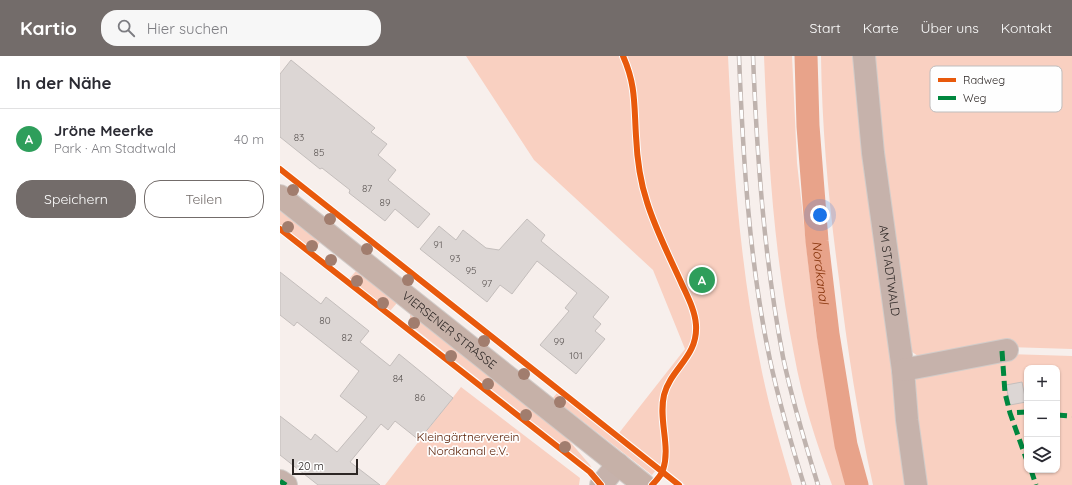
<!DOCTYPE html>
<html lang="de">
<meta charset="utf-8">
<style>
:root{--surface:#fff;--page:#f7f7f7;--text:#2b2b33;--muted:#7c7c81;--line:#e1e1e2;--accent:#736c6a}
body{margin:0;font-family:Quicksand,sans-serif;background:var(--page);color:var(--text)}
.controls{position:absolute;right:12px;bottom:12px;display:grid;overflow:hidden;border-radius:8px;box-shadow:0 1px 3px #0004}
.controls button{width:36px;height:36px;display:grid;place-items:center;padding:0;border:0;border-bottom:1px solid var(--line);background:var(--surface);color:var(--text);font:20px sans-serif}
.scale{position:absolute;left:12px;bottom:10px;width:66px;box-sizing:border-box;padding-left:4px;border:2px solid #2c2624;border-top:0;font-size:11px;line-height:14px;white-space:nowrap;color:#2c2624;-webkit-text-stroke:3px #fefefe;paint-order:stroke}
.you{position:absolute;left:540px;top:159px;width:14px;height:14px;margin:-10px;border:3px solid #fff;border-radius:50%;background:#1a73e8;box-shadow:0 0 0 6px #1a73e833}
.badge{display:grid;place-items:center;width:26px;height:26px;border-radius:50%;background:var(--accent);color:#fff;font-size:13px;font-weight:700}
.pin{position:absolute;translate:-50% -50%;border:2px solid #fff;box-shadow:0 1px 4px #0006}
.list{margin:0;padding:0;list-style:none}
h2{display:flex;justify-content:space-between;align-items:center;height:52px;margin:0;padding:0 16px;font-size:17px}
h2 small{font-size:13px;font-weight:400;color:var(--muted)}
.list li{display:grid;grid-template-columns:26px 1fr auto;gap:12px;align-items:center;box-sizing:border-box;height:60px;padding:0 16px;border-top:1px solid var(--line)}
.list b{display:block;font-size:15px;white-space:nowrap}
.list p{margin:0;font-size:13px;white-space:nowrap;color:var(--muted)}
.list em{font-size:13px;font-style:normal;color:var(--muted)}
.actions{display:flex;gap:8px;padding:12px 16px}
.actions a{flex:1;padding:9px 0;border:1px solid var(--accent);border-radius:16px;text-align:center;font-size:14px;color:var(--accent)}
.actions .main{background:var(--accent);color:#fff}
.icon{flex:none;width:22px;height:22px;fill:none;stroke:currentColor;stroke-width:2;stroke-linecap:round;stroke-linejoin:round}
.map{position:relative;flex:none;width:792px;height:429px;overflow:hidden}
header{display:flex;align-items:center;gap:24px;box-sizing:border-box;height:56px;padding:0 20px;background:var(--accent);color:#fff}
header strong{font-size:19px}
nav{display:flex;gap:22px;margin-inline-start:auto;font-size:14px}
.search{width:280px;height:36px;background:var(--page);display:flex;align-items:center;gap:10px;box-sizing:border-box;padding:0 14px;border-radius:16px;color:var(--muted);font-size:15px}
main{display:flex}
aside{flex:1;background:var(--surface)}
.map>svg:first-child{display:block}
.green{fill:#f9d0c1;fill-rule:evenodd}
.lines{fill:none;stroke-linecap:round;stroke-linejoin:round}
.canal{stroke:#e8a38a;stroke-width:23}
.building{fill:#dcd6d4;stroke:#c4bebc}
.minor-casing{stroke:#d2ccc9;stroke-width:24}
.major-casing{stroke:#d2ccc9;stroke-width:24}
.minor{stroke:#c6b2ab;stroke-width:22}
.major{stroke:#c6b1a8;stroke-width:22}
.rail-casing{stroke:#bfb3ae;stroke-width:4.5}
.rail{stroke:#fefefe;stroke-width:3;stroke-dasharray:9;stroke-linecap:butt}
.quiet{stroke:#00873e;stroke-width:5;stroke-dasharray:10 5;stroke-linecap:butt}
.cycleway-casing{stroke:#fefefe;stroke-width:8}
.cycleway{stroke:#e8590c;stroke-width:6}
.tree{fill:#a17d6e}
.labels{text-anchor:middle;stroke-width:3.5;stroke-linejoin:round;paint-order:stroke}
.number-label{font-size:10px;fill:#5b5553}
.street-label{font-size:12px;fill:#2c2624;stroke:#fefefe}
.park-label{font-size:12px;fill:#5b2006;stroke:#fefefe}
.water-label{font-size:13px;font-style:italic;fill:#822e05;stroke:#fefefe}
.key{fill:#fefefe;stroke:#bfbdbd;stroke-width:1}
.key-label{font-size:11px;fill:#2c2624}
</style>
<header>
<strong>Kartio</strong>
<div class="search"><svg class="icon" aria-label="search" viewBox="0 0 24 24"><circle cx="10" cy="10" r="6"/><path d="M15 15l6 6"/></svg>Hier suchen</div>
<nav><a>Start</a><a>Karte</a><a>Über uns</a><a>Kontakt</a></nav>
</header>
<main>
<aside>
<h2>In der Nähe<small></small></h2>
<ul class="list">
<li><span class="badge" style="background:#2e9e5b">A</span><div><b>Jröne Meerke</b><p>Park · Am Stadtwald</p></div><em>40 m</em></li>
</ul>
<div class="actions"><a class="main">Speichern</a><a>Teilen</a></div>
</aside>
<div class="map">
<svg width="792" height="429" viewBox="0 0 792 429">
<rect width="100%" height="100%" fill="#f7efec"/>
<path class="green" d="M186,0H448C453,102 459,206 480,306C488,348 500,388 512,429H405L339,377L405,293L373,214L254,104Z
M484,0H512L517,107L536,276L566,429H552C536,386 522,343 514,298C494,200 488,100 484,0Z
M541,0H579L631,429H593C578,361 567,292 559,223C549,149 542,75 541,0Z
M592,0H792V293L727,291L638,300L625,291Z
M0,155L40,186L34,195L0,169Z
M76,215L117,247L110,255L69,223Z
M130,258L285,380L310,409L312,413L130,269Z
M729,298L792,300V429H641L632,321ZM747,312H777V414H747Z
M181,331L300,422L299,429H105Z
M277,337L376,414L372,419L273,342Z"/>
<g class="lines">
<path class="canal" id="s1" d="M526,0L528,70L537,185L548,278L566,389L577,429"/>
</g>
<path class="building" d="M11,4L95,72L91,76L107,88L98,99L116,114L108,124L150,158L138,172L115,153L105,165L69,137L70,134L42,112L40,113L0,81V18Z
M247,163L265,179L261,185L329,241L313,261L321,268L315,275L325,283L296,318L260,289L289,255L285,252L297,237L257,205L232,238L220,229L207,246L140,193L159,170L176,184L183,174L206,192L219,194Z
M0,216L41,248L46,241L89,275L80,286L110,310L119,298L173,342L139,384L115,365L108,374L101,368L70,406L100,429H38L0,399V360L31,384L35,378L57,396L87,361L60,340L79,315L17,266L14,270L0,259Z
M742,326L746,346L730,349L726,329Z"/>
<g class="lines">
<defs>
<g id="minor">
<path id="s2" d="M584,0L593,97L623,314L627,364L636,429"/>
<path d="M623,314L727,294"/>
<path d="M0,425L6,429"/>
<path d="M321,429L338,408"/>
</g>
<g id="major">
<path id="s3" d="M0,140L364,429"/>
</g>
</defs>
<use href="#minor" class="minor-casing"/>
<use href="#major" class="major-casing"/>
<use href="#minor" class="minor"/>
<use href="#major" class="major"/>
<defs>
<path id="rail" d="M459,0C463,101 469,205 490,304C499,346 511,387 524,429
M473,0C477,101 484,201 503,301C512,344 525,387 538,429"/>
</defs>
<use href="#rail" class="rail-casing"/>
<use href="#rail" class="rail"/>
<path class="quiet" d="M722,295L725,337L730,357
M747,356L730,357L747,405
M777,359L792,360
M751,414L756,429
M0,425L6,429"/>
<defs>
<path id="cycleway" d="M343,0C356,29 354,49 356,80C357,102 360,125 367,146C375,172 388,198 400,224C406,238 415,253 416,269C418,301 391,312 384,339C378,364 391,390 383,414C381,420 376,425 372,429
M0,113L399,429
M0,173L310,416L321,429"/>
</defs>
<use href="#cycleway" class="cycleway-casing"/>
<use href="#cycleway" class="cycleway"/>
</g>
<g class="tree">
<circle cx="13" cy="134" r="6"/>
<circle cx="50" cy="163" r="6"/>
<circle cx="8" cy="171" r="6"/>
<circle cx="32" cy="190" r="6"/>
<circle cx="87" cy="193" r="6"/>
<circle cx="51" cy="204" r="6"/>
<circle cx="128" cy="224" r="6"/>
<circle cx="77" cy="225" r="6"/>
<circle cx="103" cy="247" r="6"/>
<circle cx="134" cy="267" r="6"/>
<circle cx="204" cy="285" r="6"/>
<circle cx="171" cy="300" r="6"/>
<circle cx="244" cy="318" r="6"/>
<circle cx="208" cy="328" r="6"/>
<circle cx="280" cy="346" r="6"/>
<circle cx="246" cy="359" r="6"/>
<circle cx="285" cy="391" r="6"/>
</g>
<g class="labels">
<g class="number-label">
<text x="19" y="85">83</text>
<text x="39" y="100">85</text>
<text x="87" y="136">87</text>
<text x="105" y="150">89</text>
<text x="158" y="192">91</text>
<text x="175" y="206">93</text>
<text x="191" y="218">95</text>
<text x="207" y="231">97</text>
<text x="45" y="268">80</text>
<text x="67" y="285">82</text>
<text x="279" y="289">99</text>
<text x="296" y="303">101</text>
<text x="118" y="326">84</text>
<text x="140" y="345">86</text>
</g>
<g class="street-label">
<text dy="4" stroke="none"><textPath href="#s2" startOffset="216">AM STADTWALD</textPath></text>
<text dy="4" stroke="none"><textPath href="#s3" startOffset="216">VIERSENER STRASSE</textPath></text>
</g>
<g class="park-label">
<text x="188" y="385">Kleingärtnerverein<tspan x="188" dy="14">Nordkanal e.V.</tspan></text>
</g>
<g class="water-label">
<text dy="5" stroke="none"><textPath href="#s1" startOffset="217">Nordkanal</textPath></text>
</g>
</g>
<rect x="650" y="10" width="132" height="46" rx="6" class="key"/>
<rect x="658" y="22" width="18" height="4" fill="#e8590c"/>
<rect x="658" y="40" width="18" height="4" fill="#00873e"/>
<g class="key-label">
<text x="683" y="28">Radweg</text>
<text x="683" y="46">Weg</text>
</g>
</svg>
<div class="controls">
<button>+</button>
<button>−</button>
<button><svg class="icon" aria-label="layers" viewBox="0 0 24 24"><path d="M12 4l9 5-9 5-9-5zM3 14l9 5 9-5"/></svg></button>
</div>
<div class="scale">20 m</div>
<div class="you"></div>
<div class="pin badge" style="left:422px;top:224px;background:#2e9e5b">A</div>
</div>
</main>
